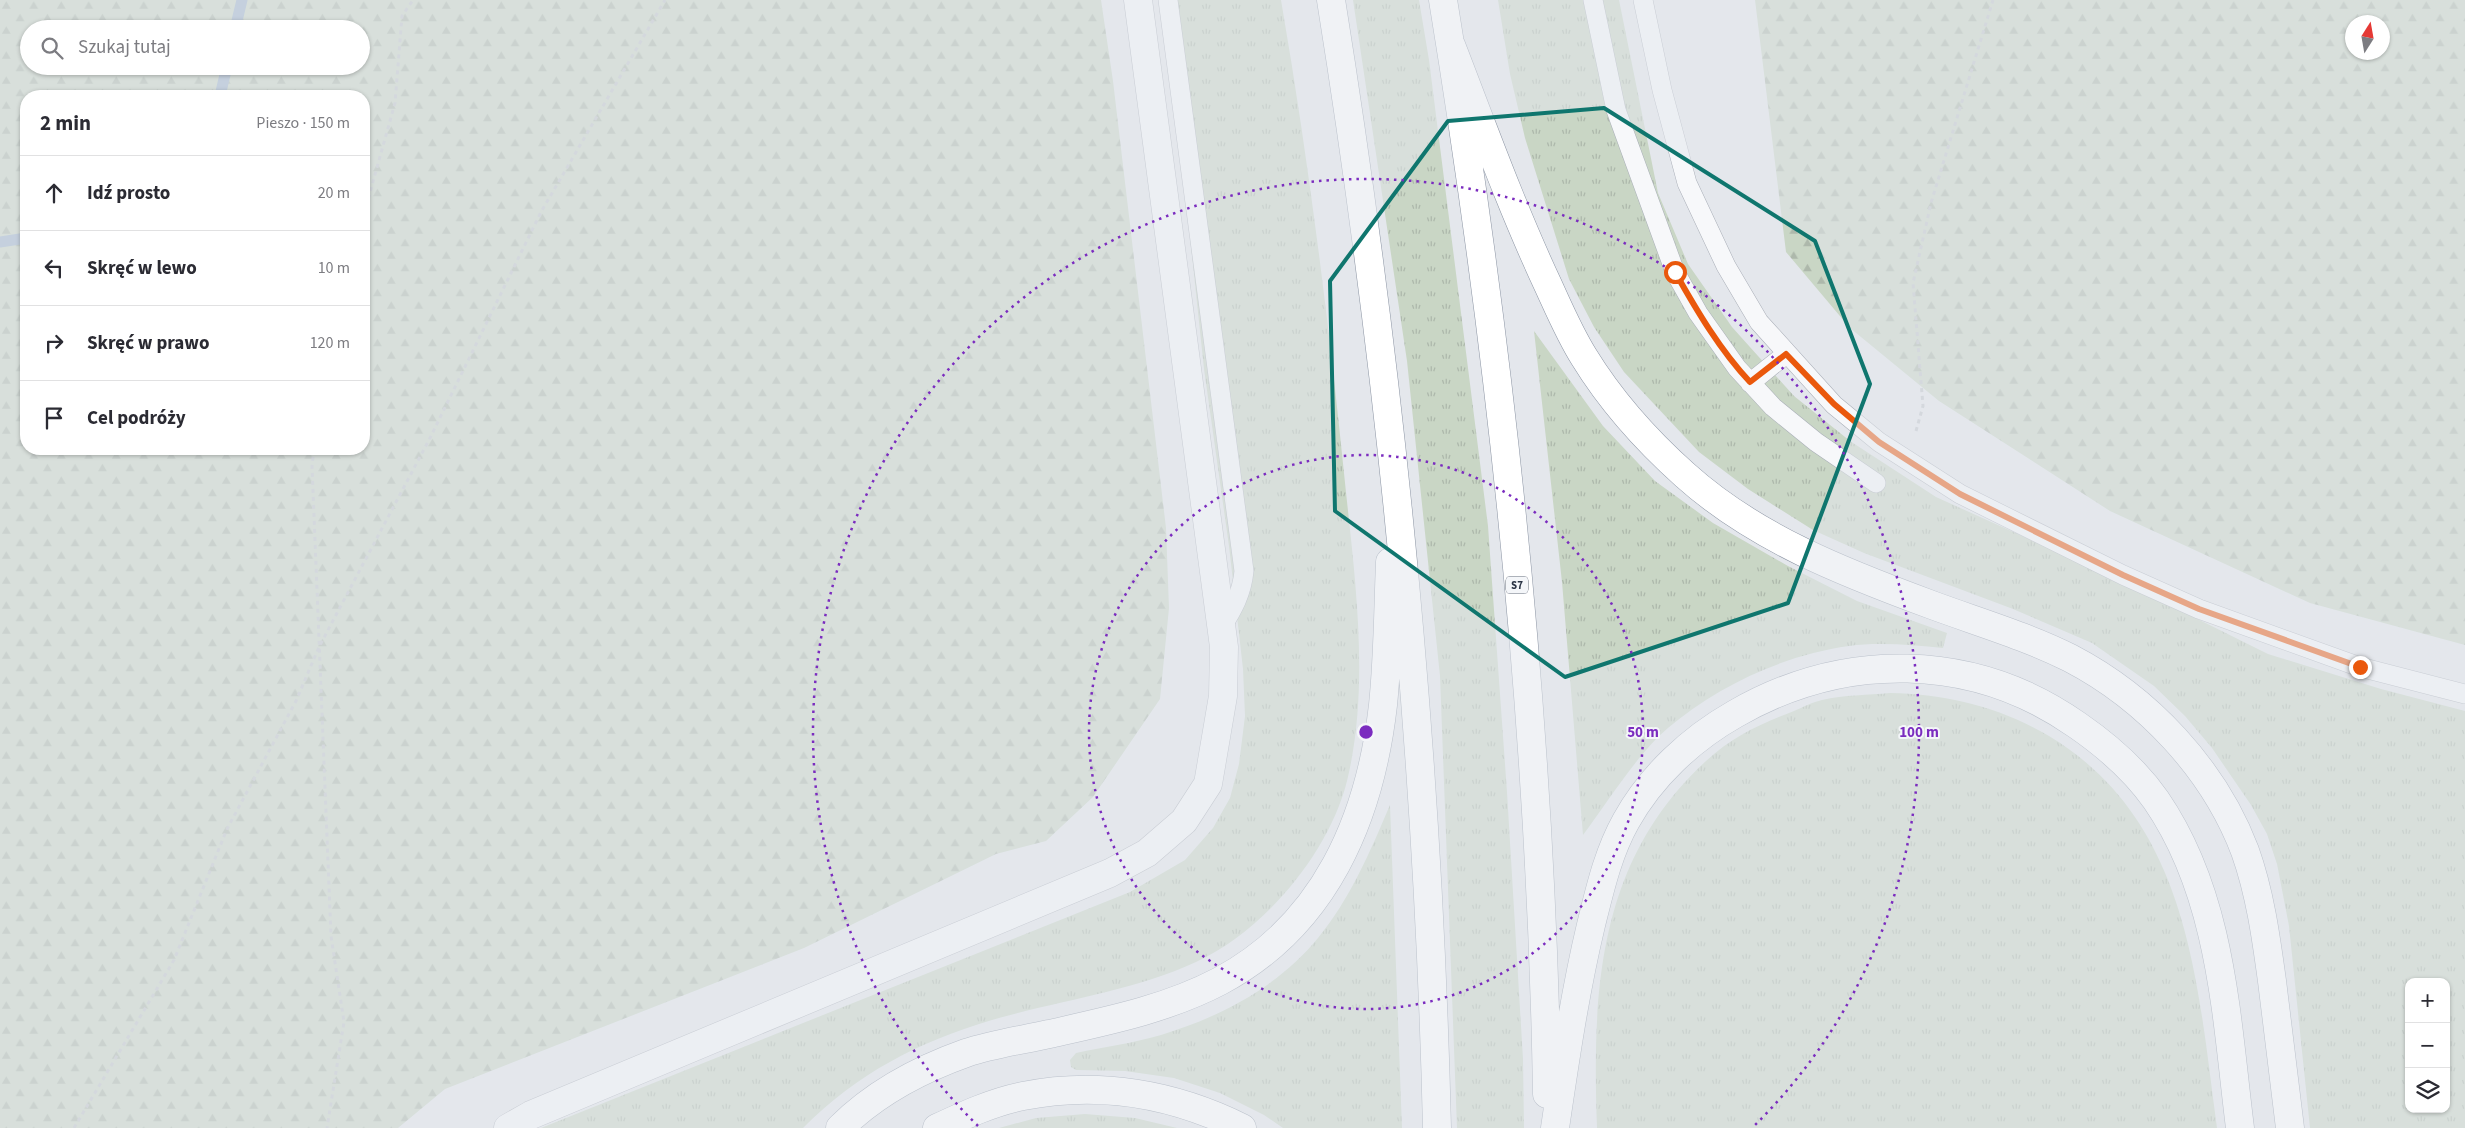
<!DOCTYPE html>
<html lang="pl">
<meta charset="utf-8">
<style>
:root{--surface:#fff;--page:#f2f2f3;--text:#2b2b33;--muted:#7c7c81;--line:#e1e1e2}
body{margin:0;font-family:"Source Sans 3",sans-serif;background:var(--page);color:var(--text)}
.controls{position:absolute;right:15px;bottom:15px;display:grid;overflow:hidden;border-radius:10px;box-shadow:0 1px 4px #0004}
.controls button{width:45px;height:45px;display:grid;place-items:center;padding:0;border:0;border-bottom:1px solid var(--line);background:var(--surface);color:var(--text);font:25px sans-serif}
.compass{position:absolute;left:2345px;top:15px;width:45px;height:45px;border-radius:50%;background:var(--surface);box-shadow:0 1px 4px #0004;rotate:11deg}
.stop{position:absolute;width:15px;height:15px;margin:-11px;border:4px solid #ea580c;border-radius:50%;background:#fff}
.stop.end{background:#ea580c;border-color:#fff;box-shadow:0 1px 5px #0008}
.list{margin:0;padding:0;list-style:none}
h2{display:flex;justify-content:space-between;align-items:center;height:65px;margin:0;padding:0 20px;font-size:21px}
h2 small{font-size:16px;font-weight:400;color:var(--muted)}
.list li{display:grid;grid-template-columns:32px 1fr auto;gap:15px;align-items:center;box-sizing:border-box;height:75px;padding:0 20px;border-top:1px solid var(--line)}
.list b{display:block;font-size:19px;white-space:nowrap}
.list em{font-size:16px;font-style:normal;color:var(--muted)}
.icon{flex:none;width:28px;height:28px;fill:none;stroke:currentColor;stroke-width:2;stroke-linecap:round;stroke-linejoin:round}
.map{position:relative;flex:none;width:2465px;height:1128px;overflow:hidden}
.search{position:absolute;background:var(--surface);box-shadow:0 1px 4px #0004;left:20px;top:20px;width:350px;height:55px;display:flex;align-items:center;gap:12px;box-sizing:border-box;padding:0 18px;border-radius:28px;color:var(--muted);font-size:19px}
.panel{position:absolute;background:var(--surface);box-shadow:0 1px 4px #0004;left:20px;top:90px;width:350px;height:365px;border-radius:20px}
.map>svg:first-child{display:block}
.grass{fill:url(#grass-tufts);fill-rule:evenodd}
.forest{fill:url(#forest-firs);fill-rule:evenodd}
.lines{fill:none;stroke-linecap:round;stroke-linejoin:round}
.stream{stroke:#9fb4cc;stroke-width:11}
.lane-casing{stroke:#a9aeb7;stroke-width:20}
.street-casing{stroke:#a9aeb7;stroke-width:29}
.highway-casing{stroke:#8b94a3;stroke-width:29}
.path{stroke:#c2c5cb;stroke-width:3;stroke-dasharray:4 4;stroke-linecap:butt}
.lane{stroke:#f7f8fa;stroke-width:19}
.street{stroke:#f7f8fa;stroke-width:28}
.highway{stroke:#fff;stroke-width:28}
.route{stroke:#ea580c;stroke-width:6}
.marked{fill:none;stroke:#0f766e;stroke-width:4;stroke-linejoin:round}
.ring{fill:none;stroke:#7b2cbf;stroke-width:2.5;stroke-dasharray:2.5 5}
.labels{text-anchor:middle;stroke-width:4;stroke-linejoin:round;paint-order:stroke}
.shield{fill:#f4f6f9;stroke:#676e7b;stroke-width:1}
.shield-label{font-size:11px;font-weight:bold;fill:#2b3445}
.centre{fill:#7b2cbf;stroke:#f4f6f9;stroke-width:2.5}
.ring-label{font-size:15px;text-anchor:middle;font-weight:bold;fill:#7b2cbf;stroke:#f4f6f9;stroke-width:4;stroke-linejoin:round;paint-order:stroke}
</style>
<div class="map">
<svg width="2465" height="1128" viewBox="0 0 2465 1128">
<defs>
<pattern id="grass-tufts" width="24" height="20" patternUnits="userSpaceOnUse" patternTransform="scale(1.25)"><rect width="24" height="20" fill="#c9d6c5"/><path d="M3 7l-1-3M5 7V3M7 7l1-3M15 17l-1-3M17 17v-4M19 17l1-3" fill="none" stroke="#adb8ab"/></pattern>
<pattern id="forest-firs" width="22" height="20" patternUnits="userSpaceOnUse" patternTransform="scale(1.25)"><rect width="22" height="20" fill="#c9d6c5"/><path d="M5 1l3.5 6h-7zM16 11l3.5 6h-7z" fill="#adb8ab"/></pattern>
</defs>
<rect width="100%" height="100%" fill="#e4e7ec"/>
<path class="grass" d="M1165,0H1281C1308,157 1328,315 1344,473C1354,572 1371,683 1347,781C1329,853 1264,931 1196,962C1131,992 1060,1000 992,1020C918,1042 858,1073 803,1128H541L1130,892L1185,860L1213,828L1230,798L1239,764L1245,716L1243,669L1229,546L1204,369Z
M1353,0H1419L1429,60L1488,526L1507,792L1523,1059L1524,1128H1457L1440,676L1407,361Z
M1498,0H1619L1658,193L1688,264L1732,327L1794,396L1850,441L1936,497L2115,578L2268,654L2381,689L2465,711V1128H2310L2289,926L2277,864L2267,834L2251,805L2212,748L2185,716L2154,686L2092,643L2013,609L1864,553L1813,530L1748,489L1699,452L1624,372L1594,327L1569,279L1525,138L1510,74ZM2409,982H2446V1109H2409Z
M1534,331L1603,426L1655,481L1713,523L1788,566L1857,601L1947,633L1943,648C1913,645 1878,642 1849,646C1784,655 1717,686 1668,728C1638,753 1607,803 1583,835L1562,582Z
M1890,693C1946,694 2000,707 2049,736C2190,821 2197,982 2217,1128H1597C1592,990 1598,860 1706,761C1733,736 1760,724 1794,711C1803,707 1813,702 1822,700C1844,695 1868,695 1890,693Z
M1390,805L1402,1128H1283L1264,1115L1220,1093L1174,1078L1125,1071L1076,1070L1071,1067L1070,1060L1076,1053C1104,1047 1134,1043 1161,1035C1220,1017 1278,987 1318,938C1350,899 1370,852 1390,805Z
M1085,1114L1135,1118L1177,1128H999L1036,1118Z"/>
<path class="forest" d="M0,0H1101L1113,81L1166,528L1169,608L1160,699L1093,797L1046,841L996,854L804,948L445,1089L398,1128H0ZM29,29H361V66H29ZM26,96H364V449H26Z
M1755,0H2465V645L2310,603L2110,511L1939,401L1850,328L1786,252ZM2352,22H2382V52H2352Z"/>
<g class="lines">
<path class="stream" d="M235,29L242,0
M220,96L227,66
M0,242L26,238"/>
<defs>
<path id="lane" d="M1168,0L1244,571C1242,593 1233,609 1221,628
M1593,0L1616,110L1675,272L1698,313L1737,368L1773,407L1816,442L1876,483
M1643,0L1662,90L1687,183L1726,266L1759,322L1834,405L1879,442L1960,494L2123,575L2199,609L2360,667L2465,694
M1750,383L1786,354"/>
<path id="street" d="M508,1128L531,1115L1110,873L1147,853L1184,821L1208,784L1223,696L1224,647L1138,0"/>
<path id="highway" d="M1331,0C1391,374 1428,750 1437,1128
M1443,0C1502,360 1541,729 1547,1094
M1451,45C1482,125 1511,206 1548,285C1559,309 1570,335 1584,357C1611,401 1647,441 1685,475C1755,538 1845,573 1932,605C1978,622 2026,636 2070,658C2147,698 2214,769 2245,851C2260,893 2266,937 2272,981C2278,1030 2284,1079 2290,1128
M840,1128C874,1094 921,1069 966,1053C993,1044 1022,1040 1049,1034C1107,1021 1167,1009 1220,981C1325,925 1370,819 1383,705C1388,657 1388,609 1390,562
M937,1128C965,1115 993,1102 1023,1096C1099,1081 1174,1094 1242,1128
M1555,1128C1565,1060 1575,992 1591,925C1600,889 1608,853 1626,821C1651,776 1691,739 1735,714C1844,651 1973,652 2077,725C2106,745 2135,770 2156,800C2222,896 2226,1016 2240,1128"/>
</defs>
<use href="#lane" class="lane-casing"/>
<use href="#street" class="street-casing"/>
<use href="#highway" class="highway-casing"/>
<path class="path" d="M364,214L395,103L402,16L413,0
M1916,431L1923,406L1913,283L1931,203L1993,0
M314,449L312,466L331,936L344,1022L327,1128
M74,1128L174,960L227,829L296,701L319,647L430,438L541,212L665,0"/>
<use href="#lane" class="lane"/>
<use href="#street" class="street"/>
<use href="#highway" class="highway"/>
</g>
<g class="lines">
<path class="route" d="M1675,272C1697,311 1720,350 1750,382L1786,354L1834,404L1879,442L1960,494L2123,575L2199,609L2360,667"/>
</g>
<path d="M0 0H2465V1128H0ZM1604,108L1815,241L1870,384L1788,603L1565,677L1335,511L1330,281L1448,121Z" fill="#e4e7ec" fill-opacity=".55" fill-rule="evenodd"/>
<path class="marked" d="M1604,108L1815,241L1870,384L1788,603L1565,677L1335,511L1330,281L1448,121Z"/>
<g class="ring">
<circle cx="1366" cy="732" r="277"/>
<path d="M978 1126A553 553 0 1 1 1754 1126"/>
</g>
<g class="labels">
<rect class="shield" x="1506" y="576.5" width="22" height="17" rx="4"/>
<g class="shield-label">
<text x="1517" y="589">S7</text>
</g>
</g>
<circle cx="1366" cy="732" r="8" class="centre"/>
<g class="ring-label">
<text x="1643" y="737">50 m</text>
<text x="1919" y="737">100 m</text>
</g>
</svg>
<div class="controls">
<button>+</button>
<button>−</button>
<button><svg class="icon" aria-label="layers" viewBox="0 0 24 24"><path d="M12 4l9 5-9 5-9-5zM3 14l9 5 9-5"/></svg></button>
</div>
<svg class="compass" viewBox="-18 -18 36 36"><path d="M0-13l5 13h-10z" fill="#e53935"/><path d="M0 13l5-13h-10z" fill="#7c7c81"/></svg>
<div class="stop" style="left:1675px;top:272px"></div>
<div class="stop end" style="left:2360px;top:667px"></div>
<div class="search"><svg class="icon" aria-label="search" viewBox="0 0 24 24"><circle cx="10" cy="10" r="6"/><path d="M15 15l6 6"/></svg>Szukaj tutaj</div>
<section class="panel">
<h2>2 min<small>Pieszo · 150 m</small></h2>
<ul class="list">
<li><svg class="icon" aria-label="ahead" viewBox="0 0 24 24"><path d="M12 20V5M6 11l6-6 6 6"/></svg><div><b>Idź prosto</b></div><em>20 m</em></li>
<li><svg class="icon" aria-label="left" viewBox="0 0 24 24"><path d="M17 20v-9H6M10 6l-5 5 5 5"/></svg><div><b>Skręć w lewo</b></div><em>10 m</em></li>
<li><svg class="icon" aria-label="right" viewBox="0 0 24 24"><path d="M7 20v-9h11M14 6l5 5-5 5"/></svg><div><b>Skręć w prawo</b></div><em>120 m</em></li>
<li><svg class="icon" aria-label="arrive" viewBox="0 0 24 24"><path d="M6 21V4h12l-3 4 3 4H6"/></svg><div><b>Cel podróży</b></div></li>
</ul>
</section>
</div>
